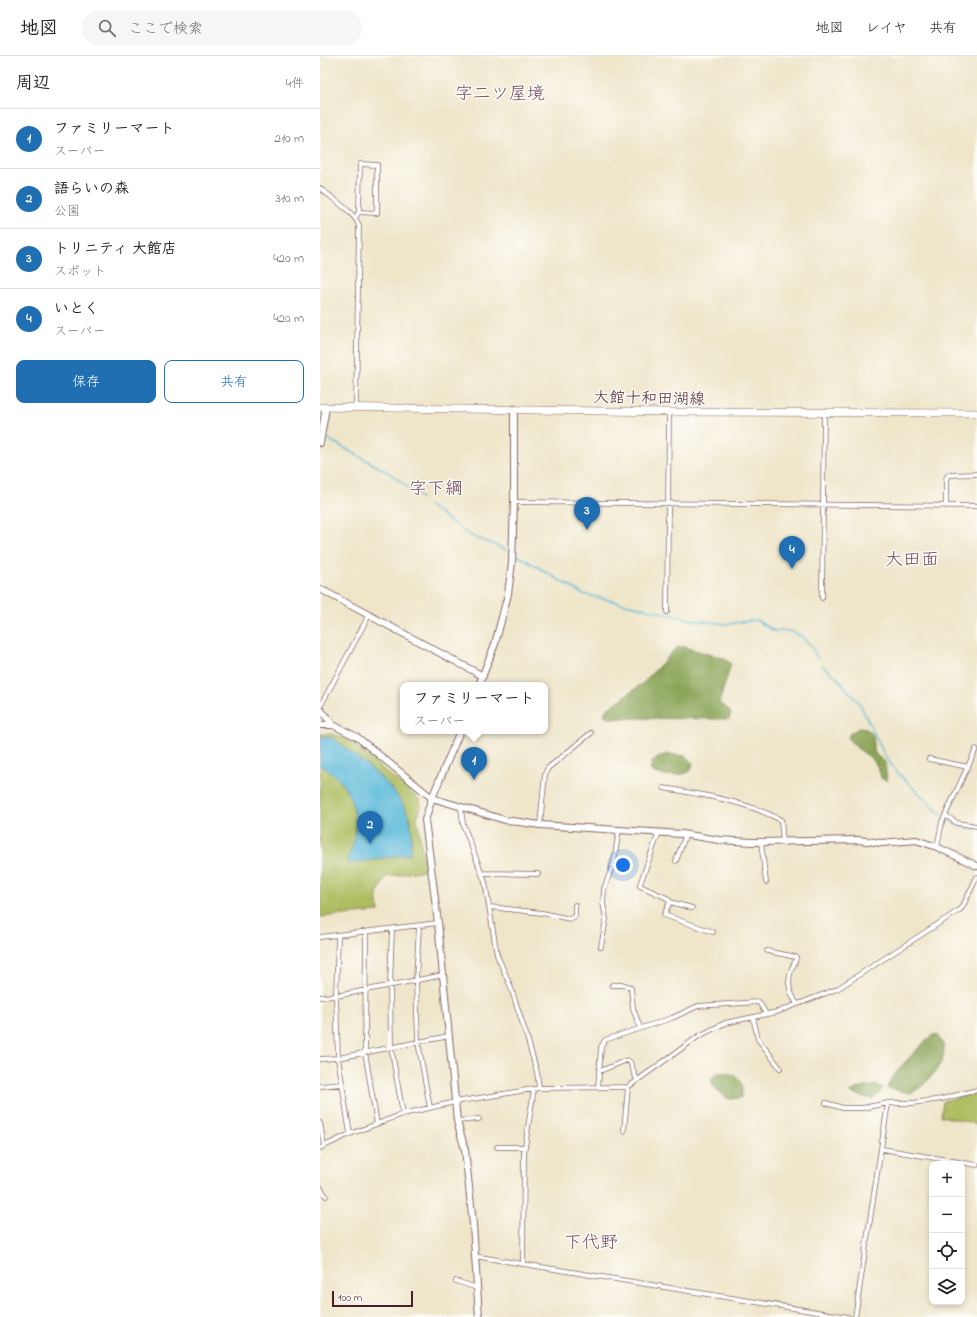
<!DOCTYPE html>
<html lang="ja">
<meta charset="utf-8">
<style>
:root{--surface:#fff;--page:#f6f6f6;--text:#202124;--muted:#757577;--line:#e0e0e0;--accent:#1f6fb2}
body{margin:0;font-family:"Indie Flower","Klee One",sans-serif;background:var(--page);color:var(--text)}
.controls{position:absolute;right:12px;bottom:12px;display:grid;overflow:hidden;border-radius:8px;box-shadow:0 2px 6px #0003}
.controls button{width:36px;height:36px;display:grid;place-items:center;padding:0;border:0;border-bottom:1px solid var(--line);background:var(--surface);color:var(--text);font:20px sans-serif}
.scale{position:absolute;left:12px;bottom:10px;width:81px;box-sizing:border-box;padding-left:4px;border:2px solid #4a1f2b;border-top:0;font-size:11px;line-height:14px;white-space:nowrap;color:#4a1f2b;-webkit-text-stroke:3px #fdfcf7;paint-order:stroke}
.you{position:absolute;left:303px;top:809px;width:14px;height:14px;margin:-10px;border:3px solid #fff;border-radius:50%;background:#1a73e8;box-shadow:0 0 0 6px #1a73e833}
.badge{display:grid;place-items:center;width:26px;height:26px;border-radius:50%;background:var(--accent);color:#fff;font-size:13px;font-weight:700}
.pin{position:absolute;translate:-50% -33px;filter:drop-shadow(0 1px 2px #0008)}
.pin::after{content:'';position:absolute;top:21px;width:14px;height:12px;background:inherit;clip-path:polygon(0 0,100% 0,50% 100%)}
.popup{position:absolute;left:80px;top:626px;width:148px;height:52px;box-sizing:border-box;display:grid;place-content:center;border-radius:8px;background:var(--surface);filter:drop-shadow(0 1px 3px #0005);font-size:13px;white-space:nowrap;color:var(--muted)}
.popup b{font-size:15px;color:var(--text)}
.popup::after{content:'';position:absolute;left:50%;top:100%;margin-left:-8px;border:8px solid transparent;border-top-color:var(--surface)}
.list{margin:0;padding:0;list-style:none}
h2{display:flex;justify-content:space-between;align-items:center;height:52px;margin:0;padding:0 16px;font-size:17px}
h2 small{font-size:13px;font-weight:400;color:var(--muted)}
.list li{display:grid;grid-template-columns:26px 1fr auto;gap:12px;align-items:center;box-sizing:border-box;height:60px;padding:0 16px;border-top:1px solid var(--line)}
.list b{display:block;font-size:15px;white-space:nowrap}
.list p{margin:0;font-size:13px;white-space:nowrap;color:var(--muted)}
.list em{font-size:13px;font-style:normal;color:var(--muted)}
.actions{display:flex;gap:8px;padding:12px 16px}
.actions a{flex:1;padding:9px 0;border:1px solid var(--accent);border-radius:8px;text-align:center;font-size:14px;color:var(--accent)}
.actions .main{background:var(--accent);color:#fff}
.icon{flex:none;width:22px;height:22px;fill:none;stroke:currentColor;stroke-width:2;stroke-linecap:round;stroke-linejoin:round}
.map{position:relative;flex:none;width:657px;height:1261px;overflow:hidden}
header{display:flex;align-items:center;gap:24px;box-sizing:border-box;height:56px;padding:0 20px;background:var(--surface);border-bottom:1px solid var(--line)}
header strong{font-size:19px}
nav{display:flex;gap:22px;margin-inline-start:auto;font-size:14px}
.search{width:280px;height:36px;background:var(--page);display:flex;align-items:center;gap:10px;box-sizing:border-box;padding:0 14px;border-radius:22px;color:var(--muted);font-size:15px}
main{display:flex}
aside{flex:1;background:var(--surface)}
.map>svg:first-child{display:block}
.green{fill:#aebd60;stroke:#7c6e46}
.forest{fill:#8aa456;stroke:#6a6240}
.water{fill:#5bbad9;stroke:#526c82}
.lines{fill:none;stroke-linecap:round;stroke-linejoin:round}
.stream{stroke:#5bbad9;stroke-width:1.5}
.street-casing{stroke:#846563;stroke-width:5.5}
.secondary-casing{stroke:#846563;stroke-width:8}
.primary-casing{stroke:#846563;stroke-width:8}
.street{stroke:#fff;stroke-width:4}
.secondary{stroke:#fff;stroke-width:6}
.primary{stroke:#fff;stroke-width:7}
.labels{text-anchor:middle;stroke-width:3;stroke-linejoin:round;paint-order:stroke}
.street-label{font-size:16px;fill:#4a1f2b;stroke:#fdfcf7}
.quarter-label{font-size:18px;fill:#744a5f;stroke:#fdfcf7}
</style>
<header>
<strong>地図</strong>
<div class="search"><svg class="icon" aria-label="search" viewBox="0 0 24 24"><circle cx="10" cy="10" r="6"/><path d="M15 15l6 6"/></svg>ここで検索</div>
<nav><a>地図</a><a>レイヤ</a><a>共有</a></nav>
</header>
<main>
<aside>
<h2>周辺<small>4件</small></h2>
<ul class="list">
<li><span class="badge">1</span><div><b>ファミリーマート</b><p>スーパー</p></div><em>210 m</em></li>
<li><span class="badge">2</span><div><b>語らいの森</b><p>公園</p></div><em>310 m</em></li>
<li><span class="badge">3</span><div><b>トリニティ 大館店</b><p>スポット</p></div><em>420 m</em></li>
<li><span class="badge">4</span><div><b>いとく</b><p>スーパー</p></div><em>420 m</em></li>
</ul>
<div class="actions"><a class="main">保存</a><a>共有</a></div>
</aside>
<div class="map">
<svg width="657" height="1261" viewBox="0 0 657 1261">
<rect width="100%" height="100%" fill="#fdfcf7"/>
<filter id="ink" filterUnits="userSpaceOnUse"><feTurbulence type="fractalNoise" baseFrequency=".025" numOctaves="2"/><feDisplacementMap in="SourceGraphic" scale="8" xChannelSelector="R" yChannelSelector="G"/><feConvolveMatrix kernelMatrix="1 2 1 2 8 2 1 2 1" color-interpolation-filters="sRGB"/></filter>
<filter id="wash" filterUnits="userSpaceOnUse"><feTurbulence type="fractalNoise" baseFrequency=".012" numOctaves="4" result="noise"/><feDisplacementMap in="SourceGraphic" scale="16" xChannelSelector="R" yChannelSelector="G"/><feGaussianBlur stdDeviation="0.9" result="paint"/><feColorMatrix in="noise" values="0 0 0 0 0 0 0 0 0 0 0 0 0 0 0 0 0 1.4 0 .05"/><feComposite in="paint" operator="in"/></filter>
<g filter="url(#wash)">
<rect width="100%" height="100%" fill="#efe6ca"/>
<path class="green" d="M0,678H12L27,683L100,744L101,751L97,762L105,814L66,821L57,838L59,856L0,861Z
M657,1037V1068L621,1060L623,1045Z"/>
<path class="forest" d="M357,591H364L406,603L411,608L399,647L408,653L411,657L409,663L287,662L284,658L286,654L323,627Z
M539,672L547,673C557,681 553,683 553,693L557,700L565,706L567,725L561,722C556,696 541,701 528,682L530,677Z
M346,698L365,700L373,708C372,710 372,713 371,714C366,721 336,721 330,714L332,705Z
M613,979H617C620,984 624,987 624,993C625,1009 604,1031 591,1037L567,1032C569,1021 603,986 613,979Z
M397,1017C408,1016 419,1017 422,1030C422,1035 423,1038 420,1042L409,1043L404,1040L402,1037L397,1034L392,1028V1022Z
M557,1029L563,1032L557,1040L552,1043L530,1037L535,1033Z"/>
<path class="water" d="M0,681L13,682C39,704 80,730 90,764C93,775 91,787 90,798L28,808L29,805L27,804C30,797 33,790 34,783C40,756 27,721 0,710Z"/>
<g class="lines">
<path class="stream" d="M8,383L71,418L101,442
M108,449L149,479L187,494
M197,499L263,538L374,564L408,568L436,564L454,575H470L481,580L492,591L497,602
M502,609L516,621L540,648L565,700L574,713L621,759
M628,763L637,769L657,773"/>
</g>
</g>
<g filter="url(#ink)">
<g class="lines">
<defs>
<path id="street" d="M0,132C10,141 36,157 39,170L36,352
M35,162L39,156L40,108L57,109V157L39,156
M194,446L657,450
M626,450V423L628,419L657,418
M502,542L504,356
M347,556L349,356
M0,651L49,559
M609,703L648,711
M344,732C385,739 424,745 461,764L463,787
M141,752L143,768L165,826L177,899L190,929L206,978L217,1016L219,1032
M625,759L637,767L657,770
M220,769L225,718L228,712L271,677
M339,776L320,828V830L347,842L350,846
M441,786L446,826
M617,791L622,766L656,693
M356,805L366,778
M162,817L218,818
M170,851L222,857L250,863L255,860V849
M372,852L350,846L344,859L393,876
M99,870L96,924L98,986L110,1052
M72,873L70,929L71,991L83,1058
M46,876L45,996L57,1068
M18,879L16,940L18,1002L30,1078
M0,881L118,867
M281,891L286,863L283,847L284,833L294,806L299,773
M447,895L476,901C476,905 474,908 472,912C466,926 470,937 477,948
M292,929H305L311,932L313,952L320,972
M0,941L16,940L123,919
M433,961L438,983L460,1012
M0,1003L18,1002L129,980
M280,1015L307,1004L310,1006L317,1024
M0,1030L23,1028
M278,1032L281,991L285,984L352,962L378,950L439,946L446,958
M506,1047L523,1052H542L568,1047H593L622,1043L657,1034
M137,1065L159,1063
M0,1067L4,1090
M304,1075L308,1031
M177,1091H205
M0,1092L30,1078L83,1058L135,1046L219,1032L308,1031L379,980L405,967L457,956L517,933L638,855L642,852L657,821
M562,1093L657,1109
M0,1131L6,1140
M154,1200L528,1261
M203,1208L204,1097L214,1033
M136,1225L157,1232
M535,1261L568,1047"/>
<path id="secondary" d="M0,387L6,351
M0,533L163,620
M159,629L175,588L188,538L192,506L194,446V353
M0,653L13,669
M0,669H13L37,681L112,742L185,764L220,769L362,778L399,784L433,786L539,784L562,787L596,784L617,791L657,810
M140,675L112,742L105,764L118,867L137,1065L145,1094L153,1168L159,1261"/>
<path id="primary" d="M0,351L349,356L657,357"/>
</defs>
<use href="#street" class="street-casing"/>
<use href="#secondary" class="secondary-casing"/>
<use href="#primary" class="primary-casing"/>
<use href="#street" class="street"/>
<use href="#secondary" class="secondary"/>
<use href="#primary" class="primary"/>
</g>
</g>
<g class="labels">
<g class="street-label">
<text transform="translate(329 341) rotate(1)" y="6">大館十和田湖線</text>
</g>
<g class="quarter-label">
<text x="180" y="43">字二ツ屋境</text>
<text x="116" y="438">字下綱</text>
<text x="592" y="509">大田面</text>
<text x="271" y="1192">下代野</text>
</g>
</g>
</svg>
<div class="controls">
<button>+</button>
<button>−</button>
<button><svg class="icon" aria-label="locate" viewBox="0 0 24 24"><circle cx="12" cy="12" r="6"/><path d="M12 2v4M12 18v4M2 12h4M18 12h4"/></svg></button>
<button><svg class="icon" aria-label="layers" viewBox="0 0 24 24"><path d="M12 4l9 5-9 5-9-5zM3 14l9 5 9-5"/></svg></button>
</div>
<div class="scale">100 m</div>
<div class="you"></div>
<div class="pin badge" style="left:154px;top:724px">1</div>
<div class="popup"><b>ファミリーマート</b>スーパー</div>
<div class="pin badge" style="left:50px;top:788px">2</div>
<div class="pin badge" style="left:267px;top:474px">3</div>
<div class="pin badge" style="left:472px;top:513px">4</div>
</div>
</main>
